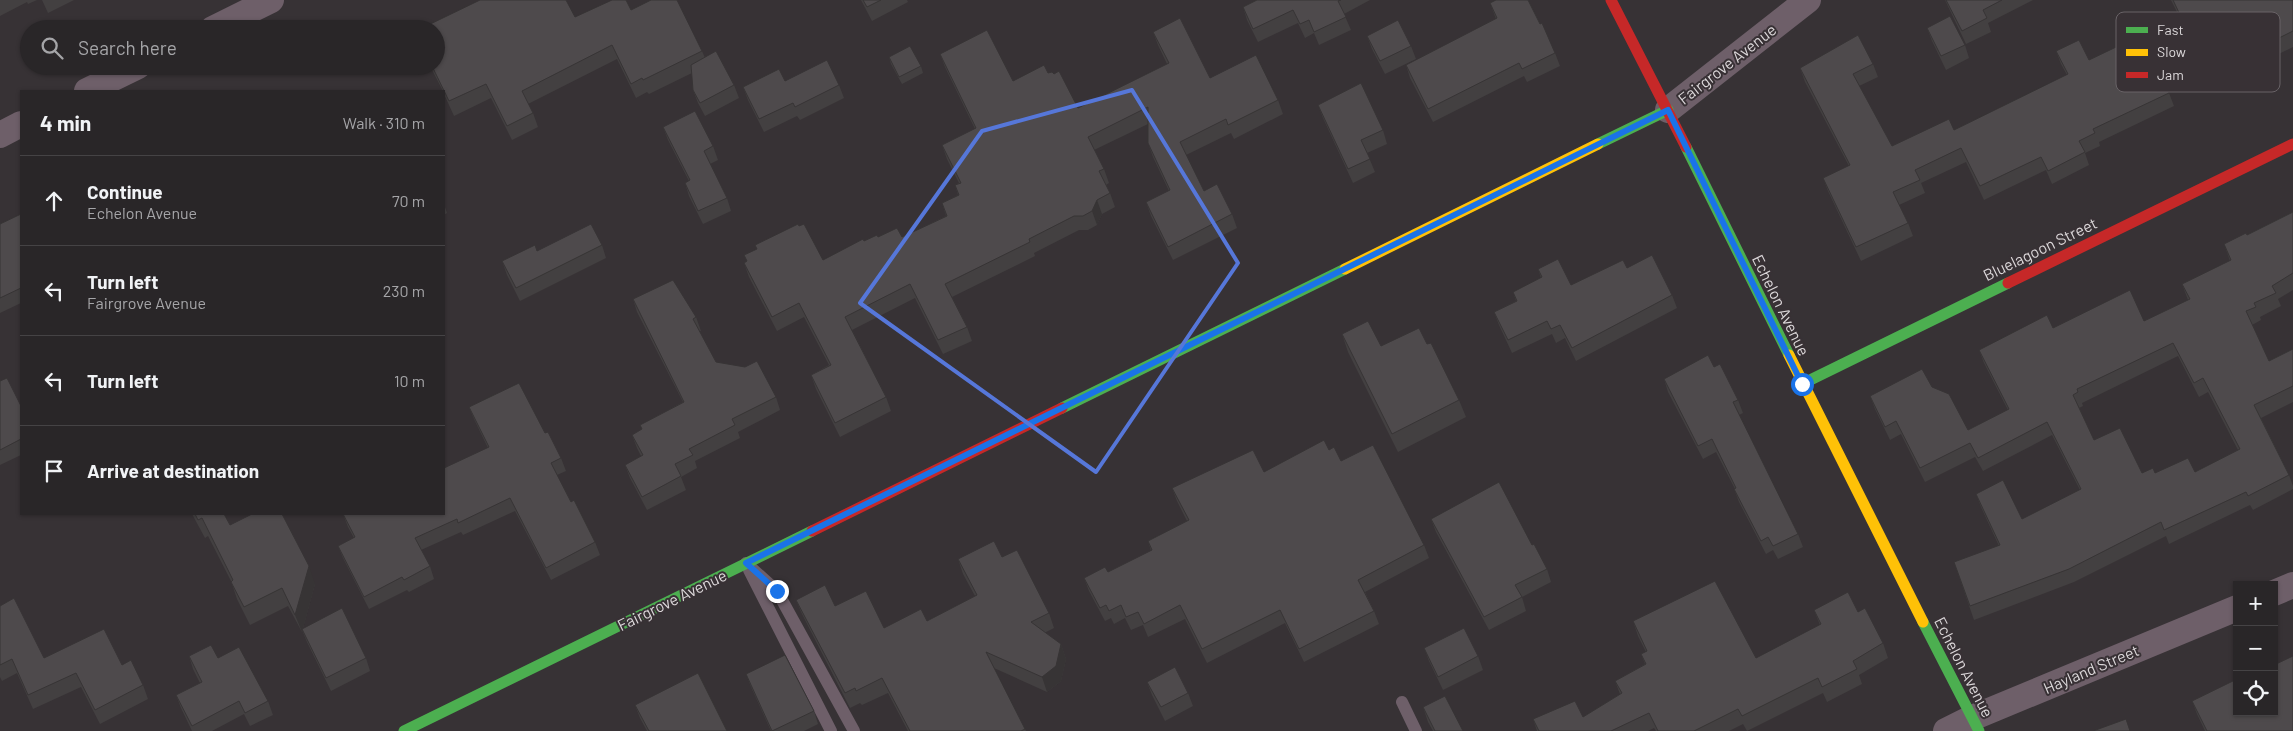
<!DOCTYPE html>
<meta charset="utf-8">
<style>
:root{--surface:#292628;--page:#312e30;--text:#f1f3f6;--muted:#a5a5a8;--line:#454345}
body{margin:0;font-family:Barlow,sans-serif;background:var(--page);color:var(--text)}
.controls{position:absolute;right:15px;bottom:15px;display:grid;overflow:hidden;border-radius:0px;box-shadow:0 1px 4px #0004}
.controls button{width:45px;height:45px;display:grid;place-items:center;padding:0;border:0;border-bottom:1px solid var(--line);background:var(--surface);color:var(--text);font:25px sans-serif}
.stop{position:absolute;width:15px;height:15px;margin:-11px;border:4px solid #1a73e8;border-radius:50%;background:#fff}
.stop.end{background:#1a73e8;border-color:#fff;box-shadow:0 1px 5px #0008}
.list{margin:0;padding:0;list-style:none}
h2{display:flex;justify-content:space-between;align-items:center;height:65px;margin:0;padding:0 20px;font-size:21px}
h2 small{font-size:16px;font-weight:400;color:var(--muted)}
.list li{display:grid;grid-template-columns:32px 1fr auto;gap:15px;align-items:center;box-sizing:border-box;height:90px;padding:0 20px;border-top:1px solid var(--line)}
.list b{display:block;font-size:19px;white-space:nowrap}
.list p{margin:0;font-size:16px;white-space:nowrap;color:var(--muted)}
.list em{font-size:16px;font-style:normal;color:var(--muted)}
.icon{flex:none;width:28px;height:28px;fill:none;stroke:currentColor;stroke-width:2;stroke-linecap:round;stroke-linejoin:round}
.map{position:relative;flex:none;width:2293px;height:731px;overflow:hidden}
.search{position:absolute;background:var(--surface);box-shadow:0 1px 4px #0004;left:20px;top:20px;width:425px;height:55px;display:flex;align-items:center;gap:12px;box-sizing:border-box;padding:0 18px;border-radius:28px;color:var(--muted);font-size:19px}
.panel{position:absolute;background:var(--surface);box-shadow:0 1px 4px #0004;left:20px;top:90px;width:425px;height:425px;border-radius:0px}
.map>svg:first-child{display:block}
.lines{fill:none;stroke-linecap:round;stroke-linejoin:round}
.lane{stroke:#6e5f69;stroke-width:12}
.street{stroke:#6e5f69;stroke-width:26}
.fast{stroke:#4caf50;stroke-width:11}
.slow{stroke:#ffc107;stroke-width:11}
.jam{stroke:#c62828;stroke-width:11}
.wall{fill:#434041;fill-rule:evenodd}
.shaded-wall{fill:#373435}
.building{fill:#4e4a4c;stroke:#373435;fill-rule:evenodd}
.route{stroke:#1a73e8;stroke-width:6}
.marked{fill:none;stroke:#5677d9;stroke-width:4;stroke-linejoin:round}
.labels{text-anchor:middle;stroke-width:4;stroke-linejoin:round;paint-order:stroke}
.street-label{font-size:16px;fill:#dcd8da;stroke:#383135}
.key{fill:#383135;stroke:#696367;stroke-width:1}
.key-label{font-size:14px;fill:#dcd8da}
</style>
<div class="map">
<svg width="2293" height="731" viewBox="0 0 2293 731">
<rect width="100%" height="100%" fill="#373235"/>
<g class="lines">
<path class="lane" d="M746,563L777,591L854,731
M749,570L831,731
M1402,702L1416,731"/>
<path class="street" d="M213,29L271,0
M87,91L138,66
M1668,110L1808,0
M0,135L21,124
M2274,593L2293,585
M1946,731L1972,718L2237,608"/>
<path class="fast" d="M1598,144L1668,110
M1686,147L1789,355
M1802,384L2008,283
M1062,408L1345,269
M1923,622L1979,731
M404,731L812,531"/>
<path class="slow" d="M1345,269L1598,144
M1789,355L1923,622"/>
<path class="jam" d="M1611,0L1686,147
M2008,283L2293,144
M812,531L1062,408"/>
</g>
<path class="wall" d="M0,0H37L28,4L27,2L0,16Z
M42,0H74L48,13Z
M861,0H907L908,2L872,21Z
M1257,0H1370L1344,14L1351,30L1319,45L1314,33L1305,38L1298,23L1258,42L1247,20L1243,7Z
M1495,0H1528L1555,53L1560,66L1527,82L1524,76L1433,122L1410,78L1406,65L1496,19L1490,3L1495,1Z
M1945,0H2033L1988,23L1991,32L1966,44Z
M2171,0H2293V47L2264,61L2256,46L2207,70L2203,61L2163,80L2169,93L2174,106L2099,142L2100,146L2085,153L2089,165L2052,184L2046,170L1984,200L1966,162L1921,183L1925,193L1899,205L1908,223L1913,236L1861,261L1828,191L1823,178L1849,166L1805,82L1800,68L1873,64L1878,77L1859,86L1892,146L1954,130L2067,75L2061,64L2056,51L2089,60L2139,41L2181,20Z
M631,10L702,51L705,58L734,85L739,98L705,116L698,103L693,90L692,73L649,94L647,92L636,98L617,59L528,104L533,113L538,127L512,140L491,98L454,116L444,94V91H443L430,66H436L575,17Z
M1927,28L1965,45L1969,58L1946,70L1932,41Z
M1153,32L1210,78L1278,100L1283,114L1234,139L1231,133L1186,155L1204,191L1232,214L1237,228L1173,260L1151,216L1146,202L1169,191L1153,157L1148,143V124L1094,150L1104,169L1109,183L1106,185L1110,193L1115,207L1102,214L1097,225L1088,230H1079L1034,253L1035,256L952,297L967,327L972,341L943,354L915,298L852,330L886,397L891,411L840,437L816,389L811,375L829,365L804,317L777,331L749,277L744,263L747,261L744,255L757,249L755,245L823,260L864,241L878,237H902L946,216L942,203L958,195L955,185L959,183L947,159L942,145L975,129L945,67L940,54L1013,81L1048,73L1078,108L1167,64L1158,45Z
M1367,36L1411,46L1416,59L1385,74L1372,49Z
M889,57L921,66L923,73L902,84L891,64Z
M785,81L839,85L844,98L800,120L797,116L764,132L748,100L743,87Z
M1318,105L1383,130L1387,144L1367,153L1375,172L1353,183L1323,118Z
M663,127L713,146L718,160L710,164L727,198L731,211L703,224L689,196L685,183L689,181L668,140Z
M444,204L447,213L444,215Z
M2293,212V290L2278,299L2281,306L2260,317L2261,320L2252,325L2269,361L2293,349V402L2261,418L2289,475L2293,486V489L2253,510L2250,505L2169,544L2166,536L2074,582L1974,620L1954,562L1999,546L1981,507L1976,494L2022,519L2080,490L2052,435L1983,471L1975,457L1925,482L1901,434L1890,440L1875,409L1870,396L1932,387L1968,430L2008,410L1984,363L1979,350L2053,328L2144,321L2188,300L2182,284L2230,261L2224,244L2247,235ZM2178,356L2199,397L2208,392L2238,450L2195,472L2155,473H2142L2094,440L2079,408L2083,406L2082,403Z
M21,214V303L0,313V224Z
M602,245L606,258L520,301L507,275L502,261L537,251Z
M1627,268L1672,295L1677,308L1576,361L1565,338L1556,343L1552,334L1512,353L1499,325L1494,312L1516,301L1513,292L1541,278L1538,269L1571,285Z
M633,299L696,317L701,331H699L716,362L776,397L780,410L738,432L740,438L695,461L697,468L681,477L686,490L647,510L630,478L625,465L641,456L637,448L632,435L642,429L640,425L683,402L637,312Z
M1342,334L1381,346L1459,400L1466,417L1398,452L1348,352Z
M1714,367L1738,400L1743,413L1739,415L1798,534L1803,547L1778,559L1773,550L1766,554L1739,502L1734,489H1735L1716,452L1703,459L1668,392L1664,379Z
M0,381L21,406V455L0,465Z
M469,407L545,433L561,458L566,471L557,475L571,502L595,542L600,555L551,580L515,511L463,535L461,532L421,550L430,566L434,579L409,592L407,590L369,609L343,558L338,546L354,538L348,527L343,514H444L488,448L474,419Z
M1329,450L1424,545L1429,558L1365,592L1374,611L1379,624L1304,662L1285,623L1207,663L1185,619L1148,637L1143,625L1131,630L1125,618L1114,624L1111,618L1105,621L1089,591L1084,578L1108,572L1151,551L1148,541L1187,521L1177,501L1172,488L1264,472Z
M192,514H224L230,525L315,584L303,628L366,658L370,671L331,691L307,642L302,630V632L288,606L250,625L237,599L231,581L208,536L205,538Z
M1431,519L1532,545L1547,569L1551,582L1522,597L1526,611L1489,630L1436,532Z
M1002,557L1049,613L1054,628L1044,633L1061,644L1066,659L1061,681L1047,692L994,668L1026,731H908L888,693L862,705L860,703L850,708L802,614L796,600L835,606L884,628L927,621L975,596L963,574L958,559Z
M0,606L44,658L122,665L143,685L148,699L100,724L81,687L33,709L17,673L2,681L0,677Z
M1814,610L1858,612L1883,643L1888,658L1859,675L1862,684L1827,702L1823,693L1747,731L1743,724L1729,731H1656L1654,728L1648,731H1537L1533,719L1583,717L1620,694L1615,681L1645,664L1641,654L1646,652L1638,636L1633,621L1756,658L1820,625Z
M1424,648L1478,656L1483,670L1443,690L1429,661Z
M189,656L218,658L268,701L273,715L250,726L244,714L212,731H192L181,708L176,695L200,683L193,669Z
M746,674L814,711L818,724L804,731H771L751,687Z
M1147,682L1188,693L1193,706L1165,721L1152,695Z
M2192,701L2237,712L2293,731H2205L2197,714Z
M635,705L727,731H647L640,718Z
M1423,707L1463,731H1433L1428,722Z"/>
<path class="shaded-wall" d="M1097,200L1102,214L1097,225L1092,211Z
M309,566L315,584L302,632L295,615Z
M1061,644L1066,659L1061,681L1047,692L1042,677Z"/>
<path class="building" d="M480,0H566L575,17L612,0H626L631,10L651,0H677L702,51L643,80L642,78L631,84L612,45L522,91L533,113L507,126L486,84L449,101L432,66H436V29H420Z
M863,0H881L867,7Z
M1257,0H1341L1338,1L1346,17L1314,32L1309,20L1300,24L1293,10L1253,29L1243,7Z
M1496,0H1528L1540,24L1542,23L1555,53L1522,69L1519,63L1428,109L1406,65L1497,18L1490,3Z
M1946,0H2002L1983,10L1987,18L1962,31Z
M2173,0H2293V31L2259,48L2251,33L2203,56L2198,47L2157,67L2169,93L2093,129L2095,133L2079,141L2085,152L2048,171L2041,157L1980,186L1961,148L1915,170L1920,180L1893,192L1908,223L1856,247L1823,178L1850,165L1800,68L1858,35L1873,64L1853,74L1892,146L1949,119L1954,130L2068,74L2056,51L2079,40L2089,60L2137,37L2139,41L2182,19Z
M1950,16L1965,45L1941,56L1927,28Z
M1180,18L1210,78L1256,55L1278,100L1228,125L1226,119L1180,142L1204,191L1217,184L1232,214L1168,247L1146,202L1170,190L1148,143V107L1088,137L1104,169L1099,171L1110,193L1097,200L1092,211L1083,216H1074L1029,239L1030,242L945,284L967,327L938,340L910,284L845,317L886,397L835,423L811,375L831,365L799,303L772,317L744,263L747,261L744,255L757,249L755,245L798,224L799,226L804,224L823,260L863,239L864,241L877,235L878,237L897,228L902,237L947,216L942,203L959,195L955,185L961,183L942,145L976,128L940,54L987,30L1013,81L1044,65L1048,73L1052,72L1054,74L1059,71L1078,108L1169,63L1153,32Z
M1398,20L1411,46L1380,61L1367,36Z
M910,46L921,66L899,77L889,57Z
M716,51L734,85L700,103L693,90L691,65Z
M827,60L839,85L795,107L793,103L759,119L743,87L779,69L785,81Z
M1361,83L1383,130L1361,140L1370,159L1348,169L1318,105Z
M695,111L713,146L704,151L727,198L698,211L685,183L690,180L663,127Z
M2293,212V273L2272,286L2276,293L2254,303L2256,307L2246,311L2269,361L2293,349V386L2254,405L2289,475L2248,496L2246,492L2164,530L2161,522L2069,569L1970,606L1954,562L2000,545L1976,494L2003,480L2022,519L2081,489L2047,422L1978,458L1970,443L1920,468L1896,421L1885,427L1870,396L1922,369L1932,387L1949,394L1968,430L2009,409L1979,350L2047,315L2053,328L2130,290L2144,321L2190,299L2182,284L2231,260L2224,244L2246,233L2247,235ZM2173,343L2194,383L2203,378L2240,449L2195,472L2188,458L2155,473L2153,468L2142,473L2120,428L2094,440L2073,395L2078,392L2077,389Z
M21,214V288L0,298V224Z
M591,224L602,245L516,288L502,261L535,245L537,251Z
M1652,255L1672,295L1572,348L1560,325L1551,329L1547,321L1508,340L1494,312L1517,301L1513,292L1542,277L1538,269L1558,259L1571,285L1623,260L1627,268Z
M673,280L696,317L693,319L716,362L745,367L757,361L776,397L732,419L735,425L689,449L693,455L675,464L681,476L642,497L625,465L643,455L632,435L642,429L640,425L684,402L633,299Z
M1368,321L1381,346L1419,328L1427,344L1431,343L1459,400L1392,434L1342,334Z
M1708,355L1714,367L1720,364L1738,400L1733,402L1798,534L1773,546L1768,537L1761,541L1734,489L1736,488L1712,439L1698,446L1664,379Z
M7,378L21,406V439L0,450V381Z
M519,383L545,433L548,432L561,458L551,463L571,502L574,500L595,542L546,568L510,498L458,523L457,519L415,538L430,566L404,580L402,577L364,597L338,546L355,537L343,514H444V468L489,447L469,407Z
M1324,440L1329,450L1334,447L1341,461L1373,445L1424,545L1358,580L1374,611L1299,649L1280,610L1202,649L1180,605L1144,624L1138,612L1126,617L1121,605L1109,611L1106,605L1100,608L1084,578L1105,567L1108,572L1152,550L1148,541L1189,520L1172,488L1253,450L1264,472Z
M1499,482L1532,545L1534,544L1547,569L1515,585L1522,597L1484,617L1431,519Z
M195,514H224L230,525L252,514H282L309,566L295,615L282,588L244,607L231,582L233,580L202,518L198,520Z
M994,541L1002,557L1017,550L1049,613L1031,622L1061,644L1056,666L1042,677L986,652L1025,729L1021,731H910L882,678L856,691L855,688L845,693L796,600L825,585L835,606L866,591L884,628L921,609L927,621L977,595L958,559Z
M1715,581L1756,658L1821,624L1814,610L1848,592L1858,612L1865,608L1883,643L1853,661L1857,669L1822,687L1818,678L1742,716L1738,709L1694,731H1658L1649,713L1611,731H1539L1533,719L1575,701L1583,717L1622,693L1615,681L1646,664L1641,654L1647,651L1633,621Z
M14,598L44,658L104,629L122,665L131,660L143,685L95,710L76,673L28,695L12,659L0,665V606Z
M342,608L366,658L326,678L302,629Z
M1464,628L1478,656L1438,677L1424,648Z
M211,645L218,658L239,647L268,701L245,713L239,701L192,726L176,695L202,682L189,656Z
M785,655L814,711L772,731L746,674Z
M2293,656V731H2207L2192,701L2237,679V712H2274V665Z
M1175,667L1188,693L1161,707L1147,682Z
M698,673L727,731H649L635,705Z
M1445,696L1463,731H1435L1423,707Z
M2126,719L2130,731H2093Z"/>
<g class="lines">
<path class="route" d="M777,591L746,563L1668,110L1802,384"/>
</g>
<path class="marked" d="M1132,90L1238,263L1096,472L860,303L982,131Z"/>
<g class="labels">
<g class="street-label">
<text transform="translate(1727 64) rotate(-38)" y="6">Fairgrove Avenue</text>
<text transform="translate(2040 249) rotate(-26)" y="6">Bluelagoon Street</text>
<text transform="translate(1781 305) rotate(64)" y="6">Echelon Avenue</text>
<text transform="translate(672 600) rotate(-26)" y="6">Fairgrove Avenue</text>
<text transform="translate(1964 667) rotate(63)" y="6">Echelon Avenue</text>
<text transform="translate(2091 669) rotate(-23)" y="6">Hayland Street</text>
</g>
</g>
<rect x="2116" y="12" width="164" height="80" rx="8" class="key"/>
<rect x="2126" y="27" width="22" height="6" fill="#4caf50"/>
<rect x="2126" y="49" width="22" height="7" fill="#ffc107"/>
<rect x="2126" y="72" width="22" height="6" fill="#c62828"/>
<g class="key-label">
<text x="2157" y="35">Fast</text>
<text x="2157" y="57">Slow</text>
<text x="2157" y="80">Jam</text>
</g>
</svg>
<div class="controls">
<button>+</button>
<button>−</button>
<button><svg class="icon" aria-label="locate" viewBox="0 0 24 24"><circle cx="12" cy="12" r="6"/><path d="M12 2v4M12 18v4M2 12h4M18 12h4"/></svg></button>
</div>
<div class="stop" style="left:1802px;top:384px"></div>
<div class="stop end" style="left:777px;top:591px"></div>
<div class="search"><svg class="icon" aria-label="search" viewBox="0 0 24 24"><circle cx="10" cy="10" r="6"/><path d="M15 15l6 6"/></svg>Search here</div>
<section class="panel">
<h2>4 min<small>Walk · 310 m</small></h2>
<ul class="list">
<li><svg class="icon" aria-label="ahead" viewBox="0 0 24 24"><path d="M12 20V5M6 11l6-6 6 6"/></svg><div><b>Continue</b><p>Echelon Avenue</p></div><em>70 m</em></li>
<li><svg class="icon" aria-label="left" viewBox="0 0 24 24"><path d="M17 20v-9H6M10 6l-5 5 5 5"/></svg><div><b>Turn left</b><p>Fairgrove Avenue</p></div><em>230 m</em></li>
<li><svg class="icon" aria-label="left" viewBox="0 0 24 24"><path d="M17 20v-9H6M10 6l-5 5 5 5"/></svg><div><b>Turn left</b></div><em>10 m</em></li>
<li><svg class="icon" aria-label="arrive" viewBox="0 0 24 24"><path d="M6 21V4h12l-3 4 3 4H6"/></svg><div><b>Arrive at destination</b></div></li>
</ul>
</section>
</div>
